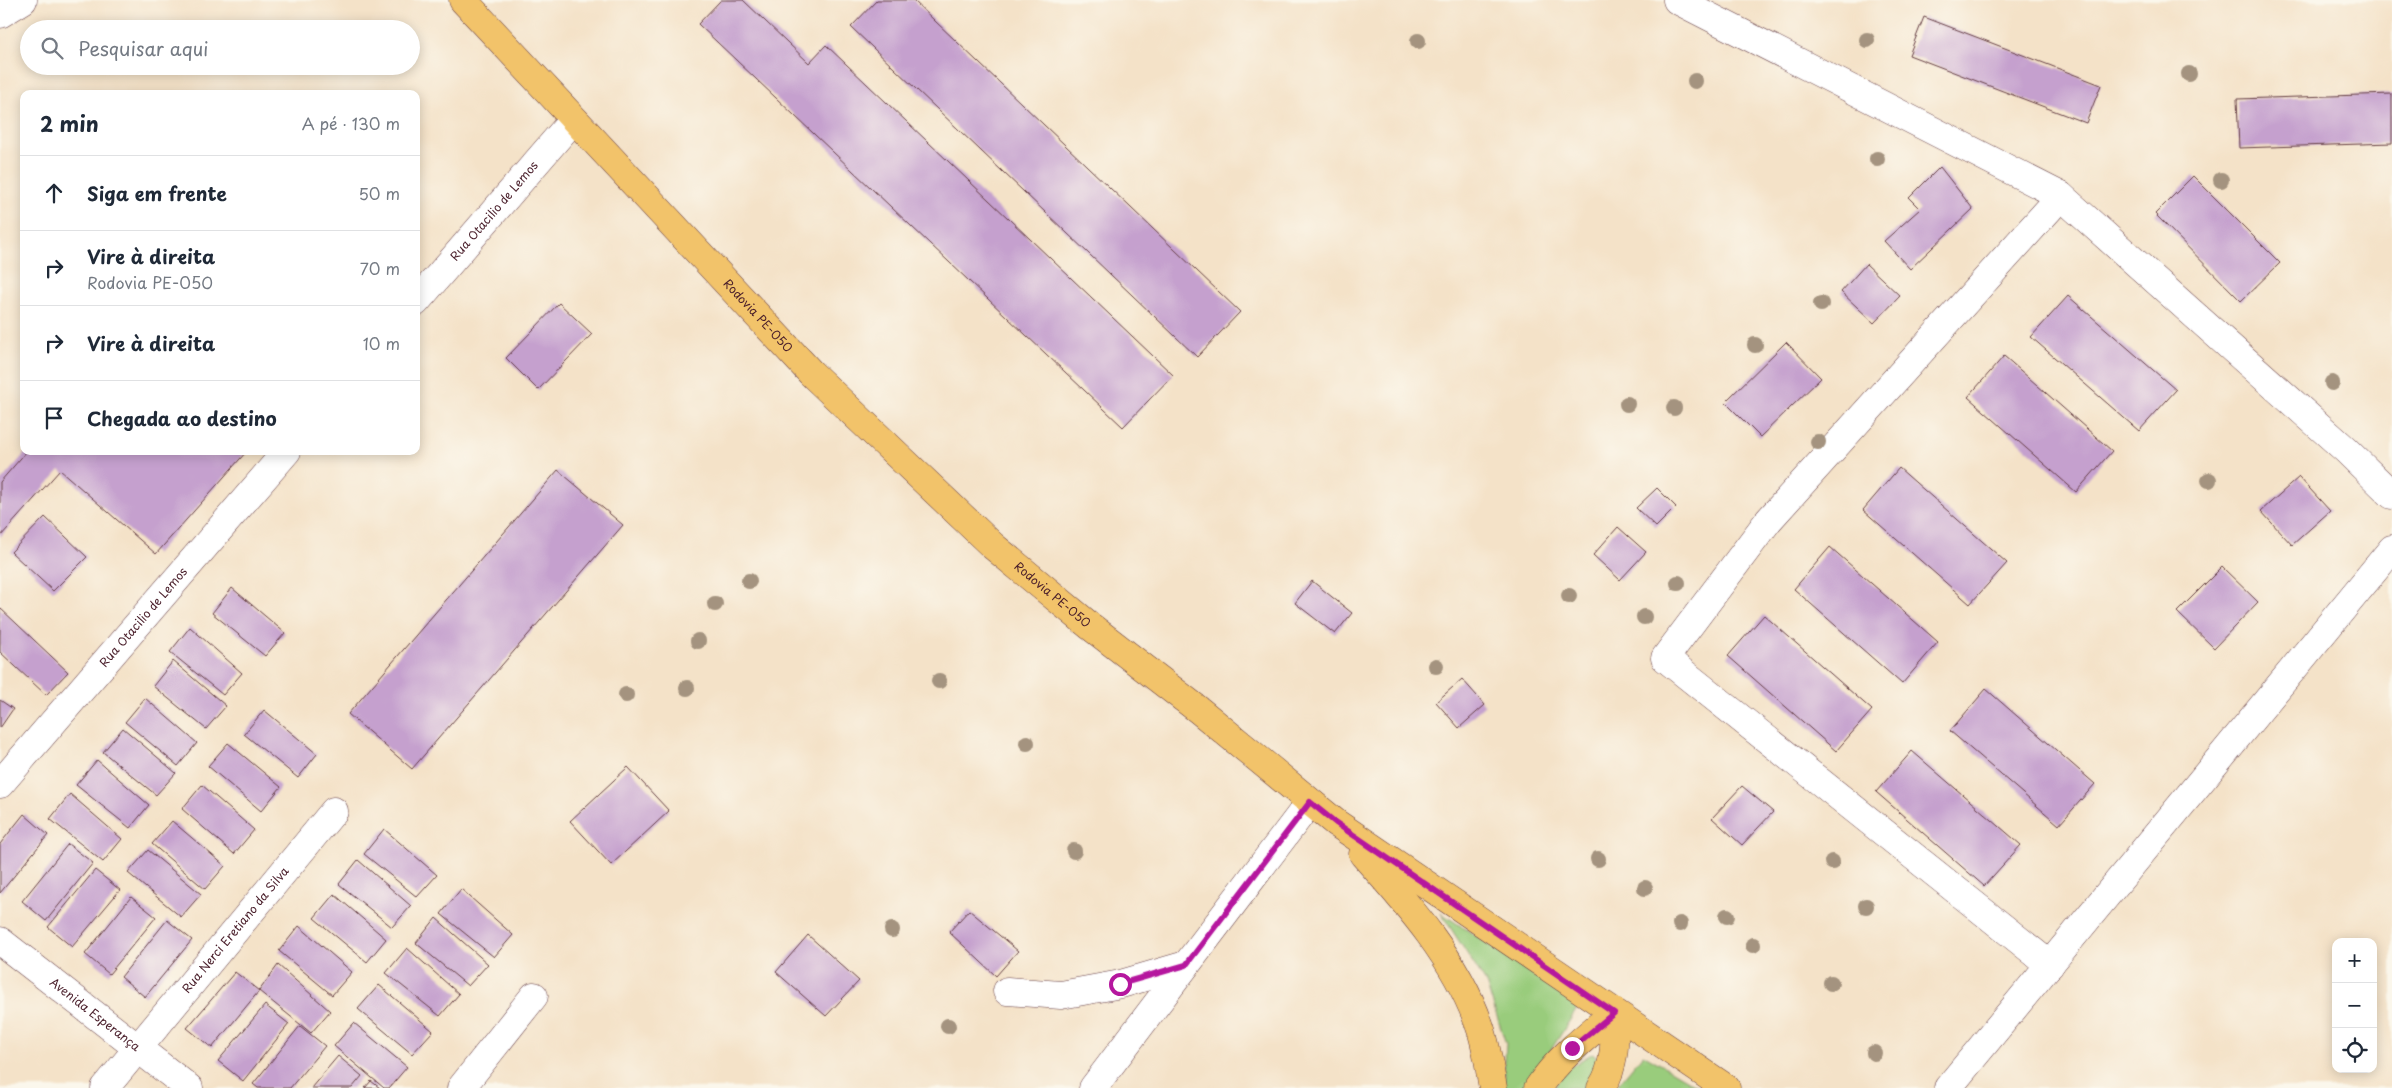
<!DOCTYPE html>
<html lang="pt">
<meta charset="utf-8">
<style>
:root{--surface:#fff;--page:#f6f6f7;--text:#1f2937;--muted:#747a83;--line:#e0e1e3}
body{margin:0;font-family:"Playpen Sans",sans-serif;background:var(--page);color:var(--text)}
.controls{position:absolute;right:15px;bottom:15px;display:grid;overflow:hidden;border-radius:10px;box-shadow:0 2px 12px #0003}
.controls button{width:45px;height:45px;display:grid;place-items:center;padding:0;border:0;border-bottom:1px solid var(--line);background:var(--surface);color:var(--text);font:25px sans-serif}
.stop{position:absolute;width:15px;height:15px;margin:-11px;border:4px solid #b5179e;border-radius:50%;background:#fff}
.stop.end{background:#b5179e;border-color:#fff;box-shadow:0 1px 5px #0008}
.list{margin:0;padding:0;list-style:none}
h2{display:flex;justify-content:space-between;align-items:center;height:65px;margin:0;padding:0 20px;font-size:21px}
h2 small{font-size:16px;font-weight:400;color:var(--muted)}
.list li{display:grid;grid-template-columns:32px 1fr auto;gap:15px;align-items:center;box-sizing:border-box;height:75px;padding:0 20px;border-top:1px solid var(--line)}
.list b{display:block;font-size:19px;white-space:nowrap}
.list p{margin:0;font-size:16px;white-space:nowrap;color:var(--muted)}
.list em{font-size:16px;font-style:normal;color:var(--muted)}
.icon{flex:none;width:28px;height:28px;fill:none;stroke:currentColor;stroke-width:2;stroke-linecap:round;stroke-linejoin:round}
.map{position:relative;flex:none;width:2392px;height:1088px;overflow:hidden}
.search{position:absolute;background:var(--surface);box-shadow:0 2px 12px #0003;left:20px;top:20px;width:400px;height:55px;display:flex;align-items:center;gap:12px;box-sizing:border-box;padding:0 18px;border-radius:28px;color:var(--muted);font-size:19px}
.panel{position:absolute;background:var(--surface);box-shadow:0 2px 12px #0003;left:20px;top:90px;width:400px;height:365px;border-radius:10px}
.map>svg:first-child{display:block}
.green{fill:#99cc7c;stroke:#727654}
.building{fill:#c5a0ce}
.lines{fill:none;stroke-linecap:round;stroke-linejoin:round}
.minor-casing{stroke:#643c43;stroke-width:29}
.primary-casing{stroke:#643c43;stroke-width:29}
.minor{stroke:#fff;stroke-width:28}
.primary{stroke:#f2c36a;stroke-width:28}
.tree{fill:#a4937f}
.route{stroke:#b5179e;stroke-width:6}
.labels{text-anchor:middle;stroke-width:4;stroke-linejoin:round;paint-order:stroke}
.street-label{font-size:12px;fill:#4a1f2b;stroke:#fbf7ec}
</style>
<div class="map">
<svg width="2392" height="1088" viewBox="0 0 2392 1088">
<rect width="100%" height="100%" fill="#fbf7ec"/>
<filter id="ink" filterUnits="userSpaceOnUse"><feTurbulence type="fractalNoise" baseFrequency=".02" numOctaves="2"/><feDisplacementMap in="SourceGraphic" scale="10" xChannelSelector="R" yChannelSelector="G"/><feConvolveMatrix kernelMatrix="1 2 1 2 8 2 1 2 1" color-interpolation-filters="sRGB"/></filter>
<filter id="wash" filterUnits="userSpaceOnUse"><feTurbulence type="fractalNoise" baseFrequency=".0096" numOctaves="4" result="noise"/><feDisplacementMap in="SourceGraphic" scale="20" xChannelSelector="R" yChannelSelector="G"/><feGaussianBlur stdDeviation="1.12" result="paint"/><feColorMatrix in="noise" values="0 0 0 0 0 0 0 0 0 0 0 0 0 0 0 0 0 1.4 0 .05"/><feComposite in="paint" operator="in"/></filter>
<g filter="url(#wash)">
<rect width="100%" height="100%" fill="#f4e2c8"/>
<path class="green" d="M1441,913L1580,1004L1527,1088H1503L1506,1044L1486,983Z
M1593,1053L1603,1065L1585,1088H1554L1565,1070Z
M1643,1054L1701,1088H1615Z"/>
<g id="blocks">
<path class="building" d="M721,0H743L809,63L826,45L1173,375L1123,427L698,24Z
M877,0H913L1240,312L1197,357L851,27Z
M1924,17L2101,85L2086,123L1909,55Z
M2392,94V143L2239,148L2237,99Z
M1940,167L1973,209L1910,269L1884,241L1920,209L1909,198Z
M2193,176L2280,263L2241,301L2155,214Z
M1866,264L1900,296L1874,323L1841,292Z
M2068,296L2176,390L2139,431L2031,337Z
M559,303L592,334L538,390L506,358Z
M1786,342L1821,378L1760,437L1725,402Z
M2004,356L2112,451L2076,492L1968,397Z
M27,451H247L156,554L60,470L0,537V482Z
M1899,468L2007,563L1970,604L1863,510Z
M558,470L623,525L412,769L348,714Z
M2299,477L2330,511L2292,545L2261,511Z
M1657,488L1676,507L1656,527L1636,508Z
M45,517L87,557L53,591L11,552Z
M1618,527L1646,552L1620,580L1593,555Z
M1830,547L1938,642L1902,684L1794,589Z
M2222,567L2258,602L2214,648L2177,612Z
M1312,581L1352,613L1335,634L1295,603Z
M232,588L285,633L265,656L212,613Z
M0,608L68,672L46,695L0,652Z
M1764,615L1872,710L1836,751L1728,656Z
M190,627L242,673L223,695L170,652Z
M173,661L226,706L206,729L153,686Z
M1462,679L1485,705L1459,728L1436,702Z
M1986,689L2095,784L2059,825L1950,731Z
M145,698L197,743L178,766L125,722Z
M0,700L13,709L0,728Z
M264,710L317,754L298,778L244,734Z
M123,728L176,773L156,795L103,752Z
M228,743L281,787L261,811L208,766Z
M1912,751L2021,845L1984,886L1876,792Z
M97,760L149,805L130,828L76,785Z
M628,767L669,811L611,865L570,821Z
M202,785L254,830L234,854L182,809Z
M1742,786L1773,812L1742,845L1712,818Z
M70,794L122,839L103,862L50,819Z
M24,814L48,835L0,893V844Z
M172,821L225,866L205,889L152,844Z
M384,829L437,875L417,897L364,854Z
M68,844L93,863L46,921L22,901Z
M148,850L201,894L181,917L128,873Z
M358,860L411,906L392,927L339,884Z
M95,870L120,890L72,947L48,927Z
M461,889L513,935L494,957L441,914Z
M334,894L386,939L367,962L314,918Z
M131,897L156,917L109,974L85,954Z
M969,910L1018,951L996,976L949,932Z
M436,918L488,964L468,986L416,943Z
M167,920L192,940L145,997L121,977Z
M299,926L352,972L332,995L279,951Z
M808,935L859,981L826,1016L776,972Z
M407,948L459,994L440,1016L386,973Z
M278,965L330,1011L311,1033L259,991Z
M235,972L259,991L212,1048L187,1028Z
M379,985L433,1031L412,1054L358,1009Z
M265,1005L289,1024L243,1081L218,1061Z
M354,1023L407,1067L389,1088H384L334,1046Z
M300,1026L325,1046L290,1088H258L253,1084Z
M338,1056L362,1076L352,1088H311Z
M371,1081L380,1088H365Z"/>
</g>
</g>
<g filter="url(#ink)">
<use href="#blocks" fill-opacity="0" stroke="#643c43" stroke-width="1"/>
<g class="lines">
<defs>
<g id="minor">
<path d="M1677,0L2061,196L2346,450L2392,495"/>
<path d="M0,14L23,0"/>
<path id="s1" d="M416,302L573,120"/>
<path id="s2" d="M0,784L287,451"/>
<path id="s3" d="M0,941L189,1088"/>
<path d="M2050,965L1665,658L1768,521L2061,196"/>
<path d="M1007,991L1061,995L1121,984L1186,965"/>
<path id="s4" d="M105,1088L334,811"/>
<path d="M461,1088L534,996"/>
<path d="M1093,1088L1310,802"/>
<path d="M1948,1088L2392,549"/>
</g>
<g id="primary">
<path id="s5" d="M463,0L811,373L993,546L1090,626L1200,711L1336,823L1726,1088"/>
<path d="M1363,854C1409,906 1456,959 1479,1024C1487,1045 1489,1067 1493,1088"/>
<path d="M1538,1088C1558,1058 1587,1036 1614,1013"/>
<path d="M1601,1088C1616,1066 1615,1039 1614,1013"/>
</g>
</defs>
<use href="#minor" class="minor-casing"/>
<use href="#primary" class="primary-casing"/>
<use href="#minor" class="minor"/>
<use href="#primary" class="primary"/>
</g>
<g class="tree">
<circle cx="1867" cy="40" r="8"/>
<circle cx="1418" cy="41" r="8"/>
<circle cx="2189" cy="74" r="8"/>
<circle cx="1695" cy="81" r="8"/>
<circle cx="1877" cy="159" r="8"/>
<circle cx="2221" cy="180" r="8"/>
<circle cx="1821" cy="304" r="8"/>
<circle cx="1755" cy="345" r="8"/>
<circle cx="2332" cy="383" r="8"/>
<circle cx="1627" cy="404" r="8"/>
<circle cx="1674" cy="408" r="8"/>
<circle cx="1818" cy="442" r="8"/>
<circle cx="2209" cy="480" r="8"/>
<circle cx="749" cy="581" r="8"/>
<circle cx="1678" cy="583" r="8"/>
<circle cx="1569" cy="596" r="8"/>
<circle cx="715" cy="604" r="8"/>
<circle cx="1644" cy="617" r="8"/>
<circle cx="698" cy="641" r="8"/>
<circle cx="1436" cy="666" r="8"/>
<circle cx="939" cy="681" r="8"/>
<circle cx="687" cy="688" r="8"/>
<circle cx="626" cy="695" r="8"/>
<circle cx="1027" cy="743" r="8"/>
<circle cx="1074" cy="851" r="8"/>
<circle cx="1598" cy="859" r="8"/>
<circle cx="1832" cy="862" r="8"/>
<circle cx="1645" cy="888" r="8"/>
<circle cx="1866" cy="906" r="8"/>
<circle cx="1727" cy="916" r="8"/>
<circle cx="1680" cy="924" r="8"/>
<circle cx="892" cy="930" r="8"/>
<circle cx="1753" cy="945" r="8"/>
<circle cx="1831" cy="983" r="8"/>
<circle cx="948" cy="1026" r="8"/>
<circle cx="1874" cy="1053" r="8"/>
</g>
</g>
<g class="lines" filter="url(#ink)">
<path class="route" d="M1120,984L1186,965L1310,802L1336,823L1614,1013L1572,1048"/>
</g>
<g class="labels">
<g class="street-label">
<text dy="4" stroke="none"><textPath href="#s1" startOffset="120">Rua Otacilio de Lemos</textPath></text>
<text dy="4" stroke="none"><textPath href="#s5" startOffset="432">Rodovia PE-050</textPath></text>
<text dy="4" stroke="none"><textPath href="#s5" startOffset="838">Rodovia PE-050</textPath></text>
<text dy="4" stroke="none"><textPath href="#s2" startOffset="220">Rua Otacilio de Lemos</textPath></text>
<text dy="4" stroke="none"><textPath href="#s4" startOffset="205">Rua Nerci Eretiano da Silva</textPath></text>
<text dy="4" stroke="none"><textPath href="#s3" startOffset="120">Avenida Esperança</textPath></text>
</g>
</g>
</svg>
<div class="controls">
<button>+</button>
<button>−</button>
<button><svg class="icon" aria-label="locate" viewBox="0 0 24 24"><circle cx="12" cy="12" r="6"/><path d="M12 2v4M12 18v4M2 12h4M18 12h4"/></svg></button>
</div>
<div class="stop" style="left:1120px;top:984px"></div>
<div class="stop end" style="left:1572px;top:1048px"></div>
<div class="search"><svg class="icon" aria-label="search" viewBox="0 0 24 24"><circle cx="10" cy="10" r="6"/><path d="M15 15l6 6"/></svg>Pesquisar aqui</div>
<section class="panel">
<h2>2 min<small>A pé · 130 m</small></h2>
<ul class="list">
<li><svg class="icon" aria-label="ahead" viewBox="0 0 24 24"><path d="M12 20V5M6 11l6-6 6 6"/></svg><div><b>Siga em frente</b></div><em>50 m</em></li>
<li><svg class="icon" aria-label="right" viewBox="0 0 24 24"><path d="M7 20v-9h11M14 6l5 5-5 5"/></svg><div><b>Vire à direita</b><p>Rodovia PE-050</p></div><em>70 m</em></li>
<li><svg class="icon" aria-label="right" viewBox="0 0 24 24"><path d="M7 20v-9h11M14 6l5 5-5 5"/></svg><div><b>Vire à direita</b></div><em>10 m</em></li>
<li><svg class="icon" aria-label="arrive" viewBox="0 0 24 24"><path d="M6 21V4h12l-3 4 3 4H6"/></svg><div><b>Chegada ao destino</b></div></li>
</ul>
</section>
</div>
